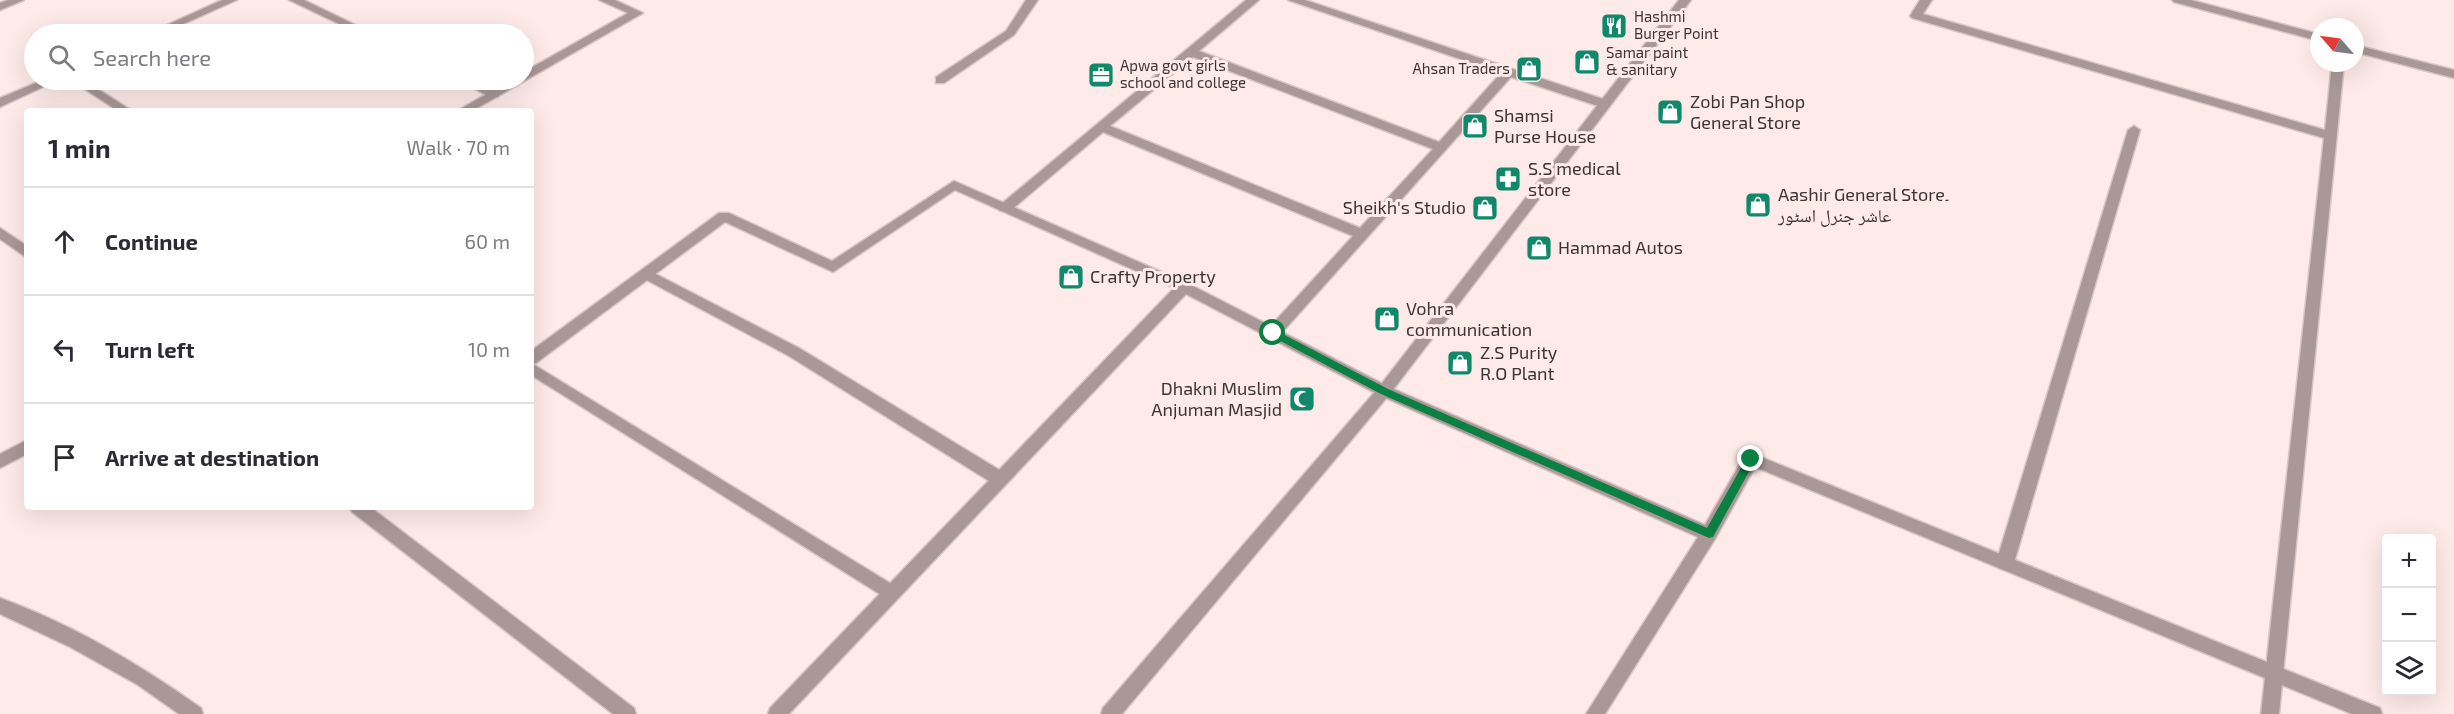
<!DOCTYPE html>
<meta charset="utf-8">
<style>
:root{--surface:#fff;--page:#f2f2f3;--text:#2b2b33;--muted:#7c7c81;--line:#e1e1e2}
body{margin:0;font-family:"Exo 2","Noto Naskh Arabic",sans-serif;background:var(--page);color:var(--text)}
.controls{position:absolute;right:18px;bottom:18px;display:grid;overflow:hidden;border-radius:6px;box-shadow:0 6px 24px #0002}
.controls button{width:54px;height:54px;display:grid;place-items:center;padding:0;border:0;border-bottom:2px solid var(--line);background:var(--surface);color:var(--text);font:30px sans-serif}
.compass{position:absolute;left:2310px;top:18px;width:54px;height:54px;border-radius:50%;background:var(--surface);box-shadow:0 6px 24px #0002;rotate:298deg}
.stop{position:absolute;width:18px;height:18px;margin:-14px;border:4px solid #0b8043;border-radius:50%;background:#fff}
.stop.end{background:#0b8043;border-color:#fff;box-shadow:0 2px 6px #0008}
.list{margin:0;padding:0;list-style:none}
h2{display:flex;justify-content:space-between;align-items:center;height:78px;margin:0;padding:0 24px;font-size:26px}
h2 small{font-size:20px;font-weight:400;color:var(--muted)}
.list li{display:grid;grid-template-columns:39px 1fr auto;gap:18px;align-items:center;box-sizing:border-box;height:108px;padding:0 24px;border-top:2px solid var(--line)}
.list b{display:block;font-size:22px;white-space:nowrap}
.list em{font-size:20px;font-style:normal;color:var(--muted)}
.icon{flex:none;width:33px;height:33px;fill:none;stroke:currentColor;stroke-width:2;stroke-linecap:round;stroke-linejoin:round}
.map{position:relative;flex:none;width:2454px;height:714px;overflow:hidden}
.search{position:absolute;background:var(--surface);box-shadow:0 6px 24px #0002;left:24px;top:24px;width:510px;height:66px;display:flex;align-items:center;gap:15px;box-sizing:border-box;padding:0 21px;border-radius:33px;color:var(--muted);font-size:22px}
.panel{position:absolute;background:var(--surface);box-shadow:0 6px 24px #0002;left:24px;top:108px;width:510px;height:402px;border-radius:6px}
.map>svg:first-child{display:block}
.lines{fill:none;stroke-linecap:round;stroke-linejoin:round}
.service-casing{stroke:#d7c6c5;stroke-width:3}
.minor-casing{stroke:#d7c6c5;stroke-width:3}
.tertiary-casing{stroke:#d7c6c5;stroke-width:3}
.service{fill:#aa9797;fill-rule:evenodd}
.minor{fill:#aa9797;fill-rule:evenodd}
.tertiary{fill:#aa9797;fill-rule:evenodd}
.route{fill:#0b8043}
.labels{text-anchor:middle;stroke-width:6;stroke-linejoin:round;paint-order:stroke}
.far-poi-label{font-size:15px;fill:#3d3535;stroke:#feeae9;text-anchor:start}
.poi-label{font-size:18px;fill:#3d3535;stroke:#feeae9;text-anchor:start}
</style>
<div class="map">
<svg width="2454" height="714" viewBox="0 0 2454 714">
<rect width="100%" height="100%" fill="#feeae9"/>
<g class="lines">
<defs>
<path id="service" d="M8,0H24L0,10V3Z
M289,0H304L374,34H360Z
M1026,0H1038L1014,35L944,83H936V77L1006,31Z
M1246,0H1259L1199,51L1439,142L1501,73L1288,0H1305L1609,101L1611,104L1609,107H1601L1511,77L1278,337L1273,338L1266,333L1268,329L1353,236L1103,132L1010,211H1000L998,208L1000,205ZM1193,57L1433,149L1360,228L1110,126Z
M1920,0H1932L1923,14L2325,130L2332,63H2344L2279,714H2261L2324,138L1912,18L1910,16Z
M71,80H84L132,111H118Z
M458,80H473L500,94L498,97H490Z
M2134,126L2140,130L2014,563L2011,568L2005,570L1999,568L1996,563L2128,130Z
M646,269L799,348L1006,474L1008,479L1006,484L1000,485L994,484L789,356L641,277L639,274L641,271Z
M531,363L898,588L901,593L898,598L892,600L886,598L531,375Z"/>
<path id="minor" d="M222,0H237L161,34H147Z
M599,0H615L643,13L472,111H457L511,80H524V72L628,13Z
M2172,0H2191L2319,34V41L2174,2Z
M2355,45L2454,70V78L2355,52Z
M43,80H58L0,107V98Z
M954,181L1189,284L1389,387L1705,525L1745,455L1751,453L2380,708L2382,714H2352L1755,467L1715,539L1605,714H1586L1698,537L1379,395L1186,294L789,714H768L770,708L1174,288L955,190L833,272L725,222L536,363L531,364V351L719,213H729L832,261Z
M0,228L27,246V258L0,239Z
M27,440V454L0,468V454Z
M350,507H370L634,708L636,714H613L352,512Z
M0,598C72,624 139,664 201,708L203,714H179L138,685L70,647L0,614Z"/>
<path id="tertiary" d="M1679,0H1691L1389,395L1122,714H1101L1103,708L1379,387Z"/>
</defs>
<use href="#service" class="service-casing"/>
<use href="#minor" class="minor-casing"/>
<use href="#tertiary" class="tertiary-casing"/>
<use href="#service" class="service"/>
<use href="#minor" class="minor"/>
<use href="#tertiary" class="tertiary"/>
</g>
<path class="route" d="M1273,329L1388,389L1707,528L1747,457L1751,455L1756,459L1713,537L1709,538L1381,394L1269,335V330Z"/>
<defs>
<symbol id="restaurant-square" viewBox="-11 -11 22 22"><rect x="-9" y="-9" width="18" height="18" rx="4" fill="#10886a" stroke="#feeae9"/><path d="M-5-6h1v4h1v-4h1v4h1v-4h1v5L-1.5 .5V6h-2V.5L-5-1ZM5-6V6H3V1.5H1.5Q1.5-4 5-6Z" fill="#fff"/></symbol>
<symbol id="shop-square" viewBox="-11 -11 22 22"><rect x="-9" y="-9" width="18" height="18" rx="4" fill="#10886a" stroke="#feeae9"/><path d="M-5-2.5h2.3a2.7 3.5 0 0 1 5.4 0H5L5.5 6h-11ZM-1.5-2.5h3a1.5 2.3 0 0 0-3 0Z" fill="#fff"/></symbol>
<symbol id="office-square" viewBox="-11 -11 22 22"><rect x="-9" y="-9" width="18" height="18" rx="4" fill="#10886a" stroke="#feeae9"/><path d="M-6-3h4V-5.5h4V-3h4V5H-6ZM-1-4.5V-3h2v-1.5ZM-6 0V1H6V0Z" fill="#fff"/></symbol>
<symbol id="pharmacy-square" viewBox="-11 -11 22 22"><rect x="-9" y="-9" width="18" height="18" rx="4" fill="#10886a" stroke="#feeae9"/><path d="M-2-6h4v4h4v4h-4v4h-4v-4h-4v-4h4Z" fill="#fff"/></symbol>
<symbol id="mosque-square" viewBox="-11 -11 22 22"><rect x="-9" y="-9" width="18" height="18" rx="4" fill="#10886a" stroke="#feeae9"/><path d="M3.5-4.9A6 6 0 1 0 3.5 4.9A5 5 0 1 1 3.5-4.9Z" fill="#fff"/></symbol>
</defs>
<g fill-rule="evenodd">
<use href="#restaurant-square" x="1599" y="11" width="30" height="30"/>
<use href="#shop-square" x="1572" y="47" width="30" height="30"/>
<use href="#shop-square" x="1514" y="54" width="30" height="30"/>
<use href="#office-square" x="1086" y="60" width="30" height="30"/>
<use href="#shop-square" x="1655" y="97" width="30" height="30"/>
<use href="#shop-square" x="1460" y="111" width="30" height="30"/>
<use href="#pharmacy-square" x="1493" y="164" width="30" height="30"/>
<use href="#shop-square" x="1743" y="190" width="30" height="30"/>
<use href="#shop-square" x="1470" y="193" width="30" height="30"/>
<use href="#shop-square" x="1524" y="233" width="30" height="30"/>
<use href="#shop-square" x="1056" y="262" width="30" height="30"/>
<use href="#shop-square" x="1372" y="304" width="30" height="30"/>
<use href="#shop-square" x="1445" y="348" width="30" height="30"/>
<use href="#mosque-square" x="1287" y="384" width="30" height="30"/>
</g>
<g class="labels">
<g class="far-poi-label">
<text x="1634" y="22">Hashmi<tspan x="1634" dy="17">Burger Point</tspan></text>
<text x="1606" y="58">Samar paint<tspan x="1606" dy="17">&amp; sanitary</tspan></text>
<text x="1120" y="71">Apwa govt girls<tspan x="1120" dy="17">school and college</tspan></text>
<text x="1510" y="74" text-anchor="end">Ahsan Traders</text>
</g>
<g class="poi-label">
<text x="1690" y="108">Zobi Pan Shop<tspan x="1690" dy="21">General Store</tspan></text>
<text x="1494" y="122">Shamsi<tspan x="1494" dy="21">Purse House</tspan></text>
<text x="1528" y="175">S.S medical<tspan x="1528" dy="21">store</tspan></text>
<text x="1778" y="201">Aashir General Store۔<tspan x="1778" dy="21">عاشر جنرل اسٹور</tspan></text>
<text x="1466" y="214" text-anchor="end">Sheikh's Studio</text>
<text x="1558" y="254">Hammad Autos</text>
<text x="1090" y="283">Crafty Property</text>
<text x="1406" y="315">Vohra<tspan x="1406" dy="21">communication</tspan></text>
<text x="1480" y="359">Z.S Purity<tspan x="1480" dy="21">R.O Plant</tspan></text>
<text x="1282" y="395" text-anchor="end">Dhakni Muslim<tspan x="1282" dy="21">Anjuman Masjid</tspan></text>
</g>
</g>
</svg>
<div class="controls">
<button>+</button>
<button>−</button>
<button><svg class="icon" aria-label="layers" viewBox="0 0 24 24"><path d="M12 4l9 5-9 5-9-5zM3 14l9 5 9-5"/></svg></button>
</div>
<svg class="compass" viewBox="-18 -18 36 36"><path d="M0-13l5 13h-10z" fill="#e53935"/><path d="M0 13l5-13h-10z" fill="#7c7c81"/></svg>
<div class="stop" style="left:1273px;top:333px"></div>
<div class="stop end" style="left:1751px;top:459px"></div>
<div class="search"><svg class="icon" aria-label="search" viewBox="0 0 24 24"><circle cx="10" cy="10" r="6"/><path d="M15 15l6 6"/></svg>Search here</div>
<section class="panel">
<h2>1 min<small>Walk · 70 m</small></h2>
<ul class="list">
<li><svg class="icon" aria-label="ahead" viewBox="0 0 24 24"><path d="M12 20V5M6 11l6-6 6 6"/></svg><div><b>Continue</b></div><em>60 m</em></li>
<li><svg class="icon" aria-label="left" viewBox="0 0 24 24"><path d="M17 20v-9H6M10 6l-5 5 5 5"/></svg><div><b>Turn left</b></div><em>10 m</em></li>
<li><svg class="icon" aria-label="arrive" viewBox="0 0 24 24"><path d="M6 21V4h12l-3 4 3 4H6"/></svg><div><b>Arrive at destination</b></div></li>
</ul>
</section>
</div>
